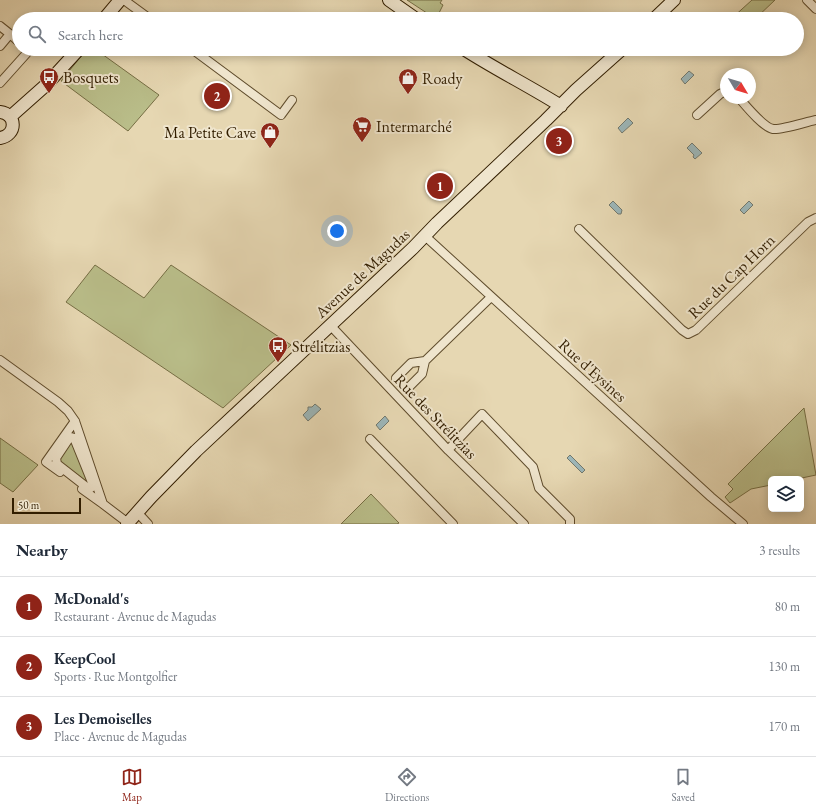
<!DOCTYPE html>
<meta charset="utf-8">
<style>
:root{--surface:#fff;--page:#f2f2f3;--text:#1f2937;--muted:#747a83;--line:#e0e1e3;--accent:#8f2418}
body{margin:0;font-family:"EB Garamond",serif;background:var(--page);color:var(--text)}
.controls{position:absolute;right:12px;bottom:12px;display:grid;overflow:hidden;border-radius:6px;box-shadow:0 2px 10px #0003}
.controls button{width:36px;height:36px;display:grid;place-items:center;padding:0;border:0;border-bottom:1px solid var(--line);background:var(--surface);color:var(--text);font:20px sans-serif}
.compass{position:absolute;left:720px;top:68px;width:36px;height:36px;border-radius:50%;background:var(--surface);box-shadow:0 2px 10px #0003;rotate:128deg}
.scale{position:absolute;left:12px;bottom:10px;width:69px;box-sizing:border-box;padding-left:4px;border:2px solid #321e00;border-top:0;font-size:11px;line-height:14px;white-space:nowrap;color:#321e00;-webkit-text-stroke:3px #efe5cd;paint-order:stroke}
.you{position:absolute;left:337px;top:231px;width:14px;height:14px;margin:-10px;border:3px solid #fff;border-radius:50%;background:#1a73e8;box-shadow:0 0 0 6px #1a73e833}
.badge{display:grid;place-items:center;width:26px;height:26px;border-radius:50%;background:var(--accent);color:#fff;font-size:13px;font-weight:700}
.pin{position:absolute;translate:-50% -50%;border:2px solid #fff;box-shadow:0 1px 4px #0006}
.list{margin:0;padding:0;list-style:none}
h2{display:flex;justify-content:space-between;align-items:center;height:52px;margin:0;padding:0 16px;font-size:17px}
h2 small{font-size:13px;font-weight:400;color:var(--muted)}
.list li{display:grid;grid-template-columns:26px 1fr auto;gap:12px;align-items:center;box-sizing:border-box;height:60px;padding:0 16px;border-top:1px solid var(--line)}
.list b{display:block;font-size:15px;white-space:nowrap}
.list p{margin:0;font-size:13px;white-space:nowrap;color:var(--muted)}
.list em{font-size:13px;font-style:normal;color:var(--muted)}
.icon{flex:none;width:22px;height:22px;fill:none;stroke:currentColor;stroke-width:2;stroke-linecap:round;stroke-linejoin:round}
.map{position:relative;flex:none;width:816px;height:524px;overflow:hidden}
.search{position:absolute;background:var(--surface);box-shadow:0 2px 10px #0003;left:12px;right:12px;top:12px;height:44px;display:flex;align-items:center;gap:10px;box-sizing:border-box;padding:0 14px;border-radius:22px;color:var(--muted);font-size:15px}
.sheet{height:232px;background:var(--surface)}
nav{display:flex;justify-content:space-around;align-items:center;box-sizing:border-box;height:56px;border-top:1px solid var(--line);background:var(--surface);font-size:11px;color:var(--muted)}
nav a{display:grid;justify-items:center;gap:2px}
nav .on{color:var(--accent)}
.map>svg:first-child{display:block}
.green{fill:#b9bd89;stroke:#766e44}
.water{fill:#9cb6b8;stroke:#72796e}
.lines{fill:none;stroke-linecap:round;stroke-linejoin:round}
.street-casing{stroke:#5f4c2c;stroke-width:10}
.secondary-casing{stroke:#321e00;stroke-width:14}
.street{stroke:#efe5cd;stroke-width:8}
.secondary{stroke:#efe5cd;stroke-width:12}
.labels{text-anchor:middle;stroke-width:4;stroke-linejoin:round;paint-order:stroke}
.poi-label{font-size:16px;fill:#321e00;stroke:#efe5cd;text-anchor:start}
.street-label{font-size:16px;fill:#321e00;stroke:#efe5cd}
</style>
<div class="map">
<svg width="816" height="524" viewBox="0 0 816 524">
<rect width="100%" height="100%" fill="#e6d7b2"/>
<filter id="stains"><feTurbulence type="fractalNoise" baseFrequency=".005" numOctaves="4"/><feColorMatrix values="0 0 0 0 .2 0 0 0 0 .09 0 0 0 0 .02 0 0 0 .5 -.17"/></filter>
<radialGradient id="worn" r=".72"><stop offset=".6" stop-color="#630" stop-opacity="0"/><stop offset="1" stop-color="#630" stop-opacity=".3"/></radialGradient>
<path class="green" d="M407,0H442L440,3L443,5L436,19Z
M752,0H775L755,19H731Z
M87,49H95L159,95L128,131L61,81Z
M95,265L144,298L171,265L291,345L223,408L66,302Z
M804,408L816,475L797,479H771V485L751,489L730,503L725,497L733,489L728,484Z
M0,438L38,465L25,479L13,492L0,483Z
M71,438L89,486L60,465L58,457Z
M371,494L399,523L397,524H341Z"/>
<path class="water" d="M689,71L694,75L685,84L681,79Z
M628,118L633,123L622,133L618,128Z
M692,143L702,153L695,159L693,157L694,155L687,148Z
M613,201L622,210L621,214H618L609,205Z
M749,201L753,205L744,214L740,210Z
M315,404L321,409L308,421L303,415L308,410V407H312Z
M385,416L389,421L380,430L376,425Z
M570,455L585,470L582,473L567,458Z"/>
<g class="lines">
<defs>
<path id="street" d="M124,0L150,19
M807,0L816,9
M0,26L10,34L0,46
M10,34L19,42
M192,49L281,115L292,100
M0,83L26,54L27,50L26,49
M739,98C746,106 763,127 773,129C782,130 806,122 816,120
M697,115L720,94L726,91
M579,229L682,330L688,334L696,330L808,222L816,218
M425,236L711,497L743,524
M330,325L448,450L524,524
M0,360L58,402L68,411L75,421L103,504L128,523
M425,361L411,363L396,378L407,389L422,374L425,361L491,297
M70,437L74,438L93,485L91,488L89,489L57,464L56,458Z
M370,439L453,524
M448,450L482,414L533,467L539,488L570,519V524
M60,472L46,462L75,421
M82,489L103,504
M137,512L148,524"/>
<path id="secondary" d="M389,0L416,19
M104,19L120,0
M654,19L674,0
M464,49C495,69 529,86 561,106
M0,112C17,114 17,135 0,138
M10,117L46,85L79,49
M127,524L151,497L196,451L413,248L437,223L546,120L576,90L622,49"/>
</defs>
<use href="#street" class="street-casing"/>
<use href="#secondary" class="secondary-casing"/>
<use href="#street" class="street"/>
<use href="#secondary" class="secondary"/>
</g>
<defs>
<symbol id="bus-pin" viewBox="-11 -11 22 30"><path d="M0 17L-7.5 6A9.5 9.5 0 1 1 7.5 6Z" fill="#8f2418" stroke="#efe5cd"/><path d="M-5-6H5V4H4V6H2V4H-2V6H-4V4H-5ZM-3.5-4V0h7V-4ZM-3.5 1.2v1.5H-2V1.2ZM2 1.2v1.5H3.5V1.2Z" fill="#fff"/></symbol>
<symbol id="shop-pin" viewBox="-11 -11 22 30"><path d="M0 17L-7.5 6A9.5 9.5 0 1 1 7.5 6Z" fill="#8f2418" stroke="#efe5cd"/><path d="M-5-2.5h2.3a2.7 3.5 0 0 1 5.4 0H5L5.5 6h-11ZM-1.5-2.5h3a1.5 2.3 0 0 0-3 0Z" fill="#fff"/></symbol>
<symbol id="supermarket-pin" viewBox="-11 -11 22 30"><path d="M0 17L-7.5 6A9.5 9.5 0 1 1 7.5 6Z" fill="#8f2418" stroke="#efe5cd"/><path d="M-6-5.5h2.5l.6 2H6L4.5 2H-2.5L-4.4-4H-6ZM-1.5 3.2a1.3 1.3 0 1 0 .1 0ZM3 3.2a1.3 1.3 0 1 0 .1 0Z" fill="#fff"/></symbol>
</defs>
<g fill-rule="evenodd">
<use href="#bus-pin" x="38" y="66" width="22" height="30"/>
<use href="#shop-pin" x="397" y="67" width="22" height="30"/>
<use href="#supermarket-pin" x="351" y="115" width="22" height="30"/>
<use href="#shop-pin" x="259" y="121" width="22" height="30"/>
<use href="#bus-pin" x="267" y="335" width="22" height="30"/>
</g>
<g class="labels">
<g class="poi-label">
<text x="63" y="83">Bosquets</text>
<text x="422" y="84">Roady</text>
<text x="376" y="132">Intermarché</text>
<text x="256" y="138" text-anchor="end">Ma Petite Cave</text>
<text x="292" y="352">Strélitzias</text>
</g>
<g class="street-label">
<text transform="translate(362 273) rotate(-43)" y="6">Avenue de Magudas</text>
<text transform="translate(731 276) rotate(-44)" y="6">Rue du Cap Horn</text>
<text transform="translate(593 370) rotate(42)" y="6">Rue d'Eysines</text>
<text transform="translate(436 416) rotate(46)" y="6">Rue des Strélitzias</text>
</g>
</g>
<rect width="100%" height="100%" filter="url(#stains)"/>
<rect width="100%" height="100%" fill="url(#worn)"/>
</svg>
<div class="controls">
<button><svg class="icon" aria-label="layers" viewBox="0 0 24 24"><path d="M12 4l9 5-9 5-9-5zM3 14l9 5 9-5"/></svg></button>
</div>
<svg class="compass" viewBox="-18 -18 36 36"><path d="M0-13l5 13h-10z" fill="#e53935"/><path d="M0 13l5-13h-10z" fill="#747a83"/></svg>
<div class="scale">50 m</div>
<div class="you"></div>
<div class="pin badge" style="left:440px;top:186px">1</div>
<div class="pin badge" style="left:217px;top:96px">2</div>
<div class="pin badge" style="left:559px;top:141px">3</div>
<div class="search"><svg class="icon" aria-label="search" viewBox="0 0 24 24"><circle cx="10" cy="10" r="6"/><path d="M15 15l6 6"/></svg>Search here</div>
</div>
<section class="sheet">
<h2>Nearby<small>3 results</small></h2>
<ul class="list">
<li><span class="badge">1</span><div><b>McDonald's</b><p>Restaurant · Avenue de Magudas</p></div><em>80 m</em></li>
<li><span class="badge">2</span><div><b>KeepCool</b><p>Sports · Rue Montgolfier</p></div><em>130 m</em></li>
<li><span class="badge">3</span><div><b>Les Demoiselles</b><p>Place · Avenue de Magudas</p></div><em>170 m</em></li>
</ul>
</section>
<nav>
<a class="on"><svg class="icon" aria-label="map" viewBox="0 0 24 24"><path d="M3 6l6-2 6 2 6-2v14l-6 2-6-2-6 2zM9 4v14M15 6v14"/></svg>Map</a>
<a><svg class="icon" aria-label="directions" viewBox="0 0 24 24"><path d="M12 3l9 9-9 9-9-9zM9 14v-3h6M13 9l2 2-2 2"/></svg>Directions</a>
<a><svg class="icon" aria-label="saved" viewBox="0 0 24 24"><path d="M7 4h10v16l-5-4-5 4z"/></svg>Saved</a>
</nav>
